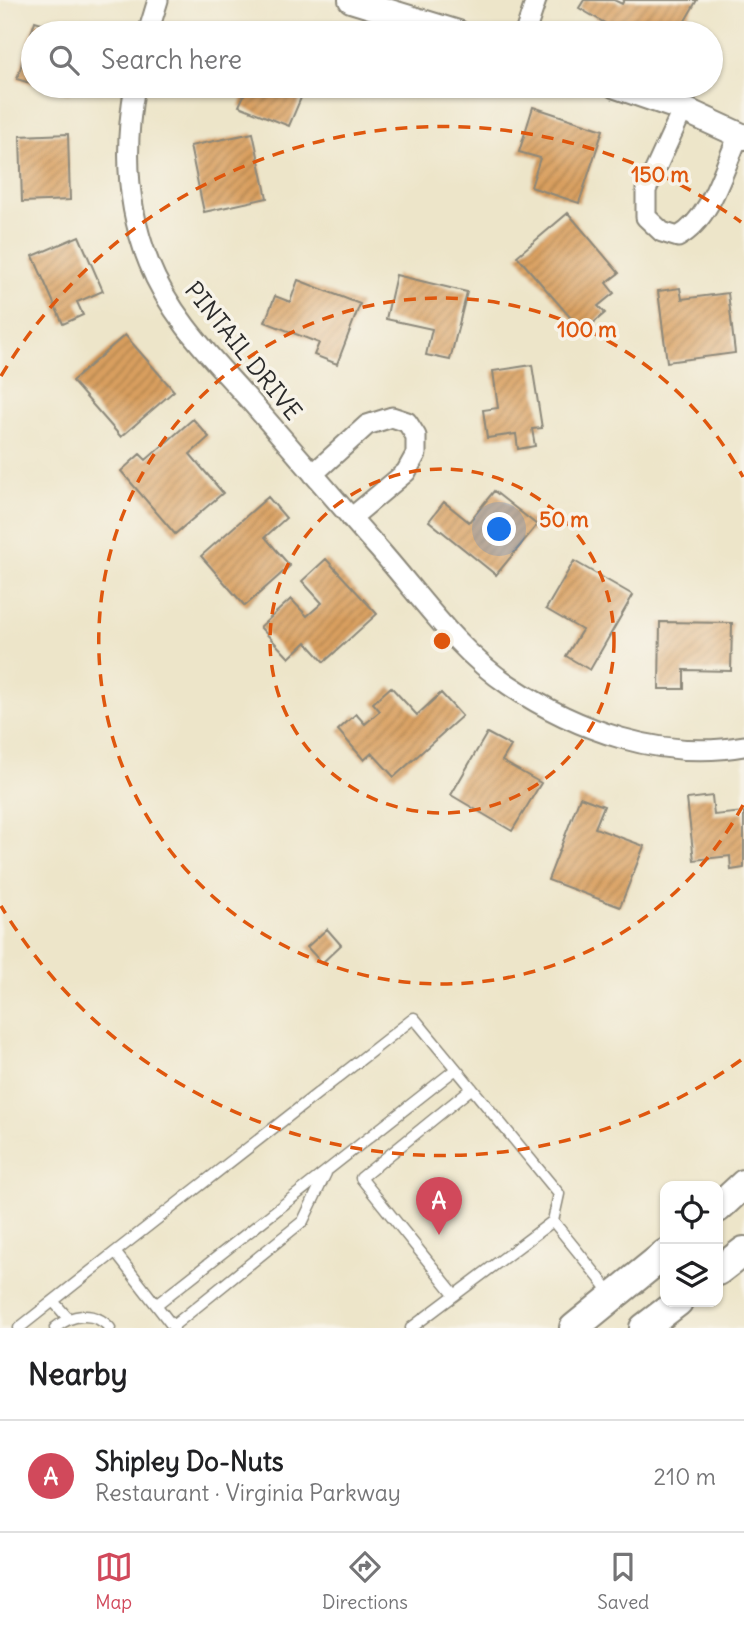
<!DOCTYPE html>
<meta charset="utf-8">
<style>
:root{--surface:#fff;--page:#f6f6f6;--text:#202124;--muted:#757577;--line:#e0e0e0;--accent:#d1495b}
body{margin:0;font-family:Delius,sans-serif;background:var(--page);color:var(--text)}
.controls{position:absolute;right:21px;bottom:21px;display:grid;overflow:hidden;border-radius:14px;box-shadow:0 2px 5px #0004}
.controls button{width:63px;height:63px;display:grid;place-items:center;padding:0;border:0;border-bottom:2px solid var(--line);background:var(--surface);color:var(--text);font:35px sans-serif}
.you{position:absolute;left:500px;top:530px;width:24px;height:24px;margin:-18px;border:5px solid #fff;border-radius:50%;background:#1a73e8;box-shadow:0 0 0 10px #1a73e833}
.badge{display:grid;place-items:center;width:46px;height:46px;border-radius:50%;background:var(--accent);color:#fff;font-size:23px;font-weight:700}
.pin{position:absolute;translate:-50% -58px;filter:drop-shadow(0 2px 4px #0008)}
.pin::after{content:'';position:absolute;top:37px;width:24px;height:21px;background:inherit;clip-path:polygon(0 0,100% 0,50% 100%)}
.list{margin:0;padding:0;list-style:none}
h2{display:flex;justify-content:space-between;align-items:center;height:91px;margin:0;padding:0 28px;font-size:30px}
h2 small{font-size:23px;font-weight:400;color:var(--muted)}
.list li{display:grid;grid-template-columns:46px 1fr auto;gap:21px;align-items:center;box-sizing:border-box;height:112px;padding:0 28px;border-top:2px solid var(--line)}
.list b{display:block;font-size:26px;white-space:nowrap}
.list p{margin:0;font-size:23px;white-space:nowrap;color:var(--muted)}
.list em{font-size:23px;font-style:normal;color:var(--muted)}
.icon{flex:none;width:38px;height:38px;fill:none;stroke:currentColor;stroke-width:2;stroke-linecap:round;stroke-linejoin:round}
.map{position:relative;flex:none;width:744px;height:1328px;overflow:hidden}
.search{position:absolute;background:var(--surface);box-shadow:0 2px 5px #0004;left:21px;right:21px;top:21px;height:77px;display:flex;align-items:center;gap:18px;box-sizing:border-box;padding:0 24px;border-radius:38px;color:var(--muted);font-size:26px}
.sheet{height:203px;background:var(--surface)}
nav{display:flex;justify-content:space-around;align-items:center;box-sizing:border-box;height:98px;border-top:2px solid var(--line);background:var(--surface);font-size:19px;color:var(--muted)}
nav a{display:grid;justify-items:center;gap:4px}
nav .on{color:var(--accent)}
.map>svg:first-child{display:block}
.building{fill:url(#building-hatch)}
.lines{fill:none;stroke-linecap:round;stroke-linejoin:round}
.service-casing{stroke:#8c887a;stroke-width:13}
.minor-casing{stroke:#8c887a;stroke-width:23}
.tertiary-casing{stroke:#8c887a;stroke-width:28}
.secondary-casing{stroke:#8c887a;stroke-width:32}
.service{stroke:#fff;stroke-width:10}
.minor{stroke:#fff;stroke-width:19}
.tertiary{stroke:#fff;stroke-width:24}
.secondary{stroke:#fff;stroke-width:28}
.ring{fill:none;stroke:#df570e;stroke-width:3.5;stroke-dasharray:12 9}
.labels{text-anchor:middle;stroke-width:7;stroke-linejoin:round;paint-order:stroke}
.street-label{font-size:24px;fill:#2b2b2b;stroke:#f7f3e8}
.centre{fill:#df570e;stroke:#f7f3e8;stroke-width:3.5}
.ring-label{font-size:21px;text-anchor:middle;font-weight:bold;fill:#df570e;stroke:#f7f3e8;stroke-width:7;stroke-linejoin:round;paint-order:stroke}
</style>
<div class="map">
<svg width="744" height="1328" viewBox="0 0 744 1328">
<defs>
<pattern id="building-hatch" width="6" height="6" patternUnits="userSpaceOnUse" patternTransform="scale(1.75)"><rect width="6" height="6" fill="#d99f5e"/><path d="M-1 1l2-2M0 6l6-6M5 7l2-2" fill="none" stroke="#b0824e"/></pattern>
</defs>
<rect width="100%" height="100%" fill="#f7f3e8"/>
<filter id="ink" filterUnits="userSpaceOnUse"><feTurbulence type="fractalNoise" baseFrequency=".0143" numOctaves="2"/><feDisplacementMap in="SourceGraphic" scale="14" xChannelSelector="R" yChannelSelector="G"/><feConvolveMatrix kernelMatrix="1 2 1 2 8 2 1 2 1" color-interpolation-filters="sRGB"/></filter>
<filter id="wash" filterUnits="userSpaceOnUse"><feTurbulence type="fractalNoise" baseFrequency=".00686" numOctaves="4" result="noise"/><feDisplacementMap in="SourceGraphic" scale="28" xChannelSelector="R" yChannelSelector="G"/><feGaussianBlur stdDeviation="1.57" result="paint"/><feColorMatrix in="noise" values="0 0 0 0 0 0 0 0 0 0 0 0 0 0 0 0 0 1.4 0 .05"/><feComposite in="paint" operator="in"/></filter>
<g filter="url(#wash)">
<rect width="100%" height="100%" fill="#ede5c9"/>
<g id="blocks">
<path class="building" d="M584,0H614L622,4L624,0H697L678,33H622L579,8Z
M35,21L74,33H33V84L17,79Z
M43,86H71L69,94Z
M248,86H306L289,126L239,106Z
M533,107L603,130L579,203L531,187L540,158L519,152Z
M253,133L267,198L204,212L190,146Z
M68,134L70,200L22,202L20,136Z
M568,213L619,273L606,283L614,293L598,306L605,313L583,332L517,256Z
M79,236L103,291L77,302L83,315L63,324L33,256Z
M396,275L467,292L450,360L426,355L432,329L386,319Z
M298,280L360,304L337,364L314,355L319,343L265,322L275,296L290,302Z
M680,288L682,299L728,293L735,353L667,362L658,291Z
M125,335L174,391L121,437L72,381Z
M532,365L542,428L532,429L535,446L518,449L516,434L487,438L483,410L498,408L493,371Z
M193,419L209,437L190,454L223,493L175,534L121,471L140,454L146,460Z
M494,491L537,525L496,575L429,521L444,502L469,522Z
M268,497L286,518L265,537L290,566L245,606L201,556Z
M326,559L377,614L324,662L306,642L289,658L260,627L291,599L307,616L322,603L302,581Z
M574,561L633,595L590,670L566,656L582,630L546,609Z
M660,622L732,623L731,671L684,670V689H659Z
M391,687L417,715L441,693L462,716L394,777L372,753L364,760L338,730L356,714L365,724L380,711L373,703Z
M487,733L511,746L502,761L541,783L512,831L451,795Z
M712,796L714,815L744,812V868L731,870L730,856L694,860L687,799Z
M580,797L604,806L595,828L644,846L620,907L548,880Z
M327,929L341,945L322,963L307,947Z"/>
</g>
</g>
<g filter="url(#ink)">
<use href="#blocks" fill-opacity="0" stroke="#8c887a" stroke-width="2"/>
<g class="lines">
<defs>
<path id="service" d="M115,1252L414,1018L559,1194L553,1221
M455,1295L361,1178L472,1088
M53,1301L67,1317
M156,1305L456,1069
M173,1326L303,1221L326,1173
M19,1328L115,1252L174,1328
M55,1328C71,1314 94,1310 110,1328
M411,1328L553,1221L612,1294"/>
<path id="minor" d="M148,33L158,0
M525,33L536,0
M135,86C124,146 126,206 149,263C170,317 214,360 252,403C294,451 335,500 377,547C418,593 457,651 509,685C576,730 662,761 744,746
M683,109L646,190V217L662,232L678,237C712,218 723,169 739,135
M313,474L367,425L392,417L407,422L416,436V454L406,472L351,518"/>
<path id="tertiary" d="M351,0L458,33
M616,86L683,109L744,137"/>
<path id="secondary" d="M718,1208L744,1184
M718,1271L744,1251
M574,1328L665,1254
M644,1328L678,1302"/>
</defs>
<use href="#service" class="service-casing"/>
<use href="#minor" class="minor-casing"/>
<use href="#tertiary" class="tertiary-casing"/>
<use href="#secondary" class="secondary-casing"/>
<use href="#service" class="service"/>
<use href="#minor" class="minor"/>
<use href="#tertiary" class="tertiary"/>
<use href="#secondary" class="secondary"/>
</g>
</g>
<g class="ring">
<circle cx="442" cy="641" r="172"/>
<path d="M743 805A343 343 0 1 1 743 477"/>
<path d="M741 1060A515 515 0 0 1 1 906M1 376A515 515 0 0 1 741 222"/>
</g>
<g class="labels">
<g class="street-label">
<text transform="translate(243 351) rotate(51)" y="8">PINTAIL DRIVE</text>
</g>
</g>
<circle cx="442" cy="641" r="10" class="centre"/>
<g class="ring-label">
<text x="660" y="182">150 m</text>
<text x="587" y="337">100 m</text>
<text x="564" y="527">50 m</text>
</g>
</svg>
<div class="controls">
<button><svg class="icon" aria-label="locate" viewBox="0 0 24 24"><circle cx="12" cy="12" r="6"/><path d="M12 2v4M12 18v4M2 12h4M18 12h4"/></svg></button>
<button><svg class="icon" aria-label="layers" viewBox="0 0 24 24"><path d="M12 4l9 5-9 5-9-5zM3 14l9 5 9-5"/></svg></button>
</div>
<div class="you"></div>
<div class="pin badge" style="left:439px;top:1235px">A</div>
<div class="search"><svg class="icon" aria-label="search" viewBox="0 0 24 24"><circle cx="10" cy="10" r="6"/><path d="M15 15l6 6"/></svg>Search here</div>
</div>
<section class="sheet">
<h2>Nearby<small></small></h2>
<ul class="list">
<li><span class="badge">A</span><div><b>Shipley Do-Nuts</b><p>Restaurant · Virginia Parkway</p></div><em>210 m</em></li>
</ul>
</section>
<nav>
<a class="on"><svg class="icon" aria-label="map" viewBox="0 0 24 24"><path d="M3 6l6-2 6 2 6-2v14l-6 2-6-2-6 2zM9 4v14M15 6v14"/></svg>Map</a>
<a><svg class="icon" aria-label="directions" viewBox="0 0 24 24"><path d="M12 3l9 9-9 9-9-9zM9 14v-3h6M13 9l2 2-2 2"/></svg>Directions</a>
<a><svg class="icon" aria-label="saved" viewBox="0 0 24 24"><path d="M7 4h10v16l-5-4-5 4z"/></svg>Saved</a>
</nav>
